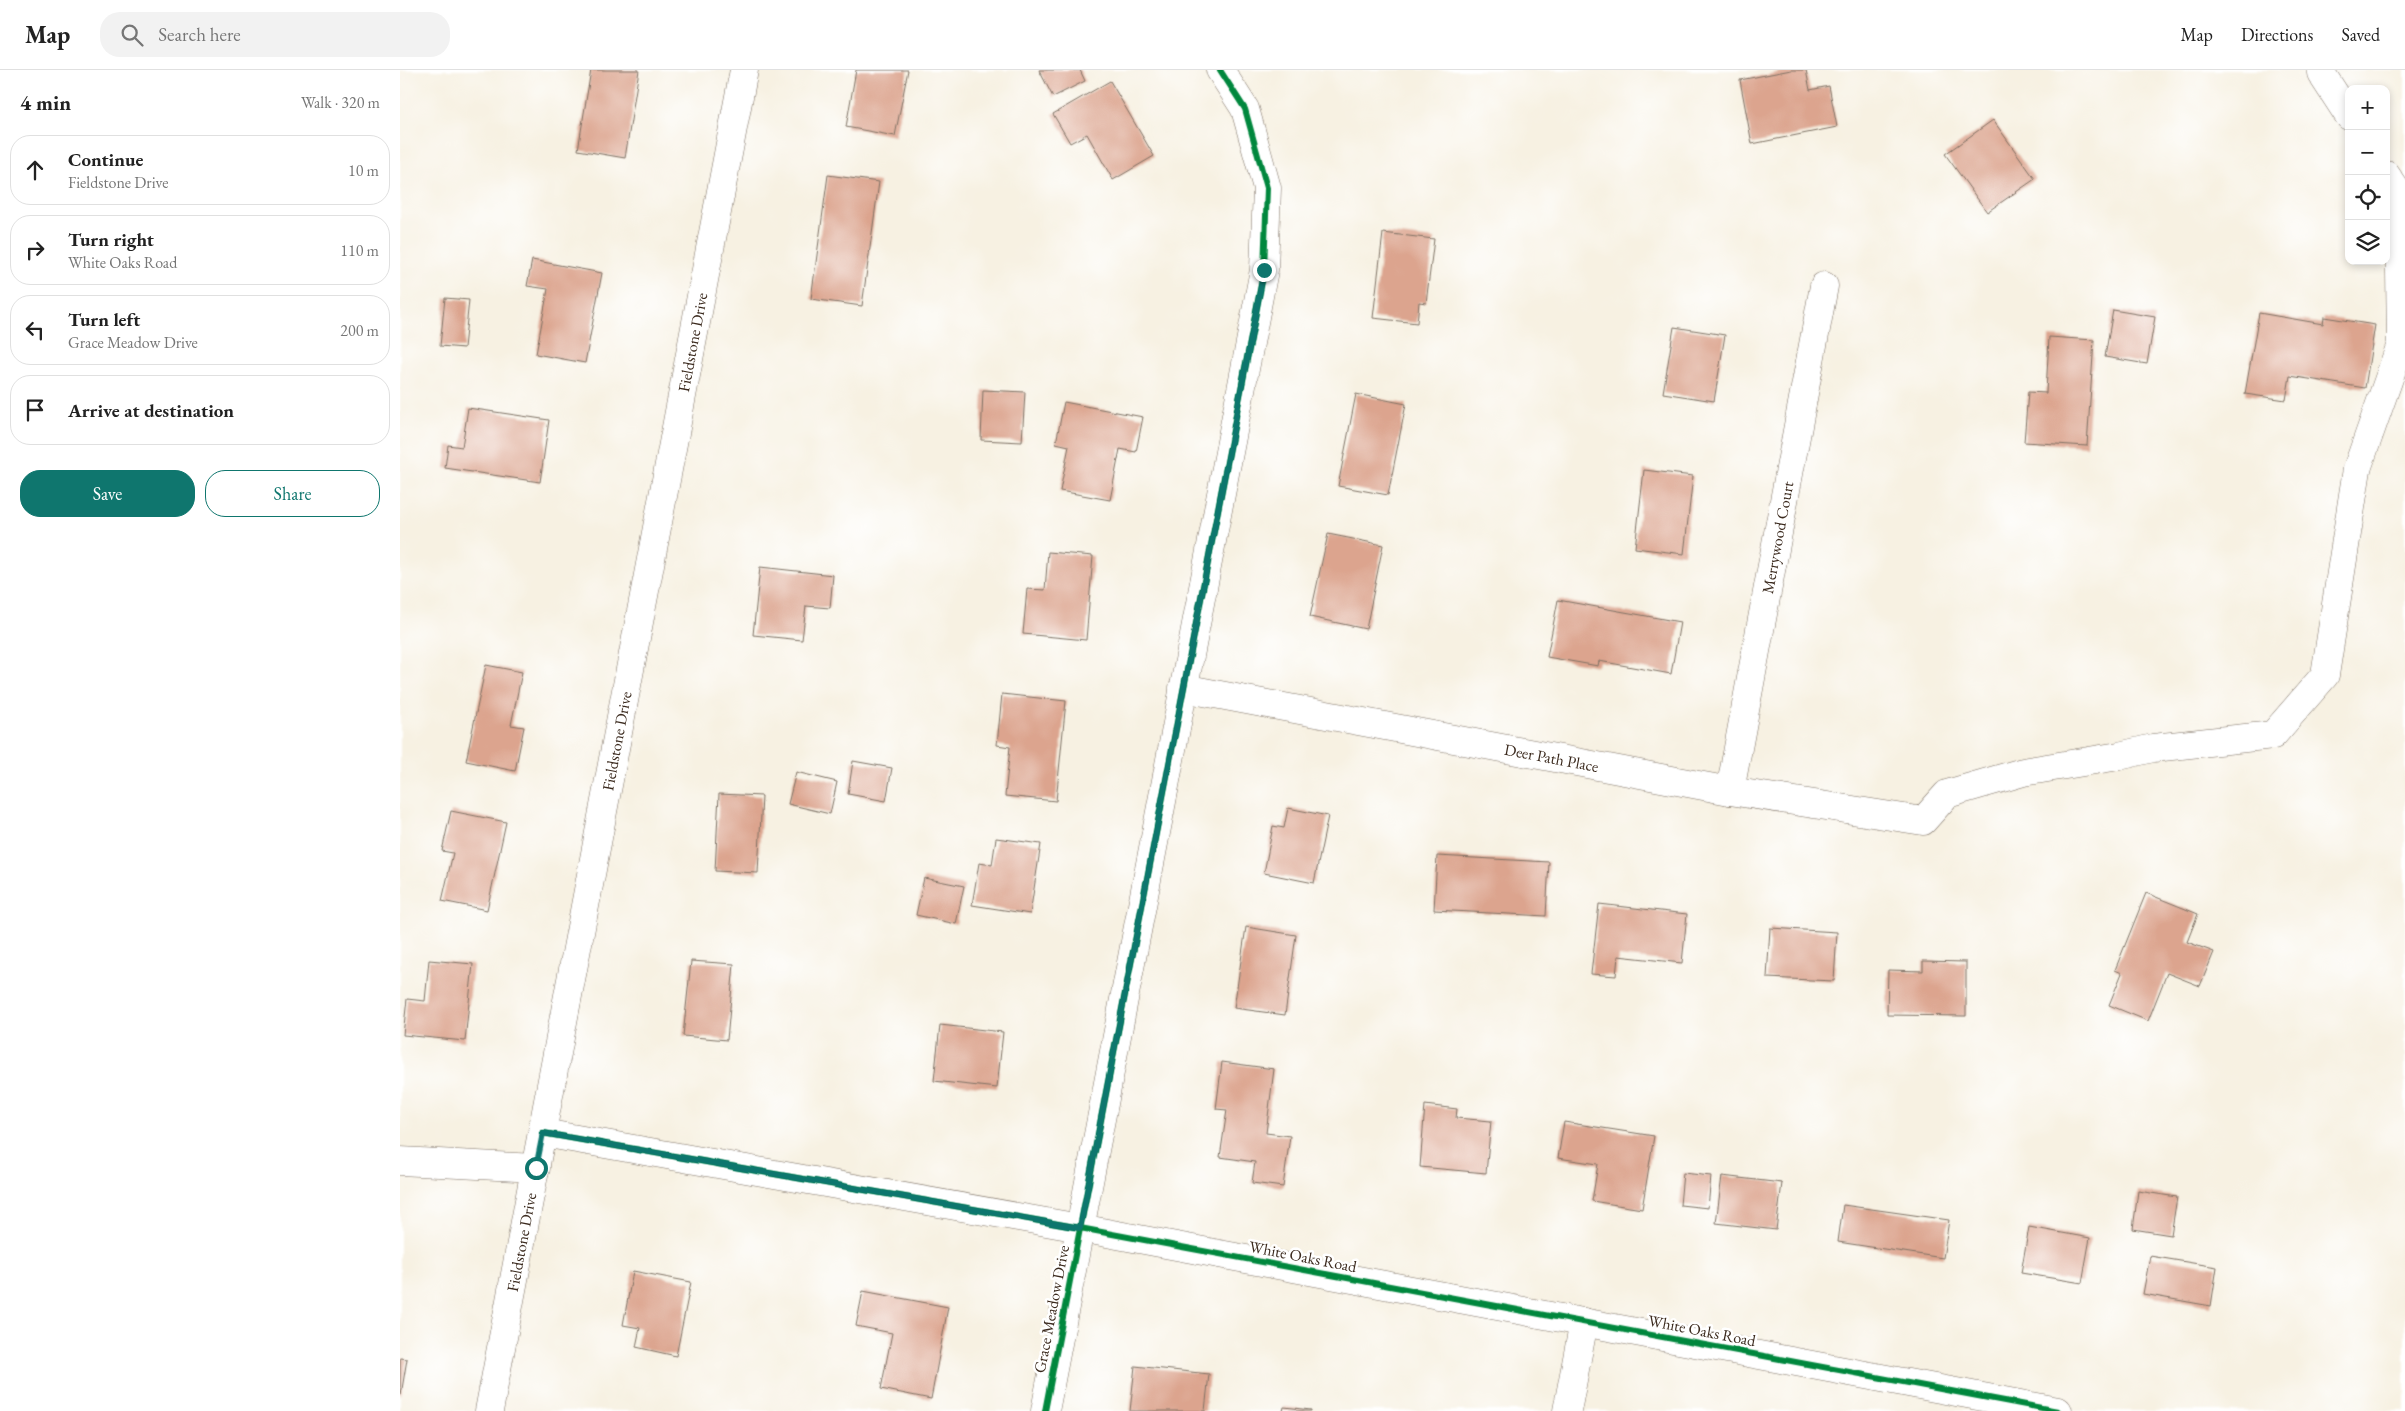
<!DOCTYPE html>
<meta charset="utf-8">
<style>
:root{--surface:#fff;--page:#f2f2f2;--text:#222;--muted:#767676;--line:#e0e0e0;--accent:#0f766e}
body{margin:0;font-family:"EB Garamond",serif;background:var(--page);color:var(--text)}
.controls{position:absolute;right:15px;top:15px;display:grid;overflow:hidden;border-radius:10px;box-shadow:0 2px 8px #0003}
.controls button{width:45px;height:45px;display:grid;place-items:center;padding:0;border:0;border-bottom:1px solid var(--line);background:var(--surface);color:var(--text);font:25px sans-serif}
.stop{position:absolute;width:15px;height:15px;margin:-11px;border:4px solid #0f766e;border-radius:50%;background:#fff}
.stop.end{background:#0f766e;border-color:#fff;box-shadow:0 1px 5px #0008}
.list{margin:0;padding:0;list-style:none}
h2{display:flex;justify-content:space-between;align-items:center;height:65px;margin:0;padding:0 20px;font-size:21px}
h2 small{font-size:16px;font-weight:400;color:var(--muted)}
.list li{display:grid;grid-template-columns:32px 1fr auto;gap:15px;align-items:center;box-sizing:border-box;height:70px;margin:0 10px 10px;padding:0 10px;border:1px solid var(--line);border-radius:20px}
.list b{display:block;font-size:19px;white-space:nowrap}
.list p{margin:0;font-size:16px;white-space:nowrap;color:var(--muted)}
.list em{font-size:16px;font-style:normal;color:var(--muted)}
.actions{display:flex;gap:10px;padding:15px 20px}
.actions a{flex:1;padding:11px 0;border:1px solid var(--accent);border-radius:20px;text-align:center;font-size:18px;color:var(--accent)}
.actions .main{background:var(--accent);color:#fff}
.icon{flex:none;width:28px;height:28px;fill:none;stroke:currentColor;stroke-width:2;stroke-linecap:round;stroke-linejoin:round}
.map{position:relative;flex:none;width:2005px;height:1341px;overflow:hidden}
header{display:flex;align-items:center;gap:30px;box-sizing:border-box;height:70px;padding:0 25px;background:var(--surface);border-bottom:1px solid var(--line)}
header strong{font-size:24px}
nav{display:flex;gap:28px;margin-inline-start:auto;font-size:18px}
.search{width:350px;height:45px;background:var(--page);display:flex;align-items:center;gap:12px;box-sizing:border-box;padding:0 18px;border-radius:20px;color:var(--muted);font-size:19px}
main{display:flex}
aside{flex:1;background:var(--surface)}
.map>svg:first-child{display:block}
.building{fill:#dca48e}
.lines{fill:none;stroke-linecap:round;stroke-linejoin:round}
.minor-casing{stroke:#7d7063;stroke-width:29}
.minor{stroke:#fff;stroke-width:28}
.cycleway-casing{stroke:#fff;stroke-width:9}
.cycleway{stroke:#00873e;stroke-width:6}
.route{stroke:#0f766e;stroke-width:6}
.labels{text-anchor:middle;stroke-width:5;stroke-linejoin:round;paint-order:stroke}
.street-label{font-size:16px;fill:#3b2a1e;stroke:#fff}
</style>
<header>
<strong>Map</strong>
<div class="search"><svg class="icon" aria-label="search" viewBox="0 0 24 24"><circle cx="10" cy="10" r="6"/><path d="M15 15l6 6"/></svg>Search here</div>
<nav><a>Map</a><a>Directions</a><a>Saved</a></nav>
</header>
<main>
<aside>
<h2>4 min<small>Walk · 320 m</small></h2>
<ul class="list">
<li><svg class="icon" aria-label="ahead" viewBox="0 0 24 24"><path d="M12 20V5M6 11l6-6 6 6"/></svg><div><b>Continue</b><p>Fieldstone Drive</p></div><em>10 m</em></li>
<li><svg class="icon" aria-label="right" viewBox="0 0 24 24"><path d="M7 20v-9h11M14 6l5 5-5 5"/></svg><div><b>Turn right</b><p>White Oaks Road</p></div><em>110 m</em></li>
<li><svg class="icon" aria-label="left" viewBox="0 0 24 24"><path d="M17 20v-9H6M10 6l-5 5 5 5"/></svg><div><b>Turn left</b><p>Grace Meadow Drive</p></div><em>200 m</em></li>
<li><svg class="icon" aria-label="arrive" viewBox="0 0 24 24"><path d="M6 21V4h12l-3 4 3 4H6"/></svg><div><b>Arrive at destination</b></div></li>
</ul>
<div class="actions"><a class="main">Save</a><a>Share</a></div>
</aside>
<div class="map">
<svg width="2005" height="1341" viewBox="0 0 2005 1341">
<rect width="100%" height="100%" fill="#fff"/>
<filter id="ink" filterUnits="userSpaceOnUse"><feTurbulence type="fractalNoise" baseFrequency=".02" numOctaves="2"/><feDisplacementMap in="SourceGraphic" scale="10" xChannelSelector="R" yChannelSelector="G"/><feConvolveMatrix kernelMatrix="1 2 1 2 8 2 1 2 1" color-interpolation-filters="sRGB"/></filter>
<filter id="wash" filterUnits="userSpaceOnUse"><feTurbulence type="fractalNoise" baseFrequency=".0096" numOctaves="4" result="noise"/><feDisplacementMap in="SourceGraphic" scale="20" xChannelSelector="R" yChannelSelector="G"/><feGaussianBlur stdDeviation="1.12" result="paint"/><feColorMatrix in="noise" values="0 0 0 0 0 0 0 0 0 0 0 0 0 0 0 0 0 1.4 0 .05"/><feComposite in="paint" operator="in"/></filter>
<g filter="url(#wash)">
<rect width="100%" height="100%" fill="#f7f1e2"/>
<g id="blocks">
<path class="building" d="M191,0H239L225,88L178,80Z
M456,0H508L495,66L446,57Z
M639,0H680L685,11L653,27Z
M1391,0H1406L1410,20L1429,16L1437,57L1352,74L1340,10Z
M710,11L754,86L713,110L687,64L670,73L653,44Z
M1593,50L1635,109L1587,142L1545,84Z
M428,105L479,112L462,236L411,229Z
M983,163L1034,169L1026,233L1019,232L1017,253L973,248Z
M132,190L202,203L185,293L136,284L148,219L127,216Z
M45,228L69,230L64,278L40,276Z
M1713,240L1755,247L1747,294L1705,287Z
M1859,243L1923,254L1924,247L1975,255L1965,318L1890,306L1886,330L1845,324Z
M1274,257L1325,265L1314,331L1263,323Z
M1649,267L1694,270L1687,376L1624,372L1628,322L1646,323Z
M583,320L625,322L622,372L581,370Z
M956,324L1006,334L988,425L938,416Z
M664,332L743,347L736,382L720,379L710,430L660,421L669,376L656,373Z
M68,338L149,350L140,412L45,398L48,375L62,377Z
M1244,400L1293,406L1284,484L1235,478Z
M928,464L983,475L966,559L910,547Z
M648,482L693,486L686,570L623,564L627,519L645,520Z
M360,497L433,505L430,538L406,536L402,570L353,565Z
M1158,530L1280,552L1271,604L1199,591L1198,596L1147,587Z
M86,595L122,602L111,655L124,657L115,701L66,691Z
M602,624L666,631L656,731L605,726L610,677L597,675Z
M453,691L492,698L486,731L448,724Z
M396,702L437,712L430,744L388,734Z
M319,724L362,726L358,803L315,801Z
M888,738L928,746L914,813L864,803L873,756L884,758Z
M51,741L106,752L87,840L42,831L53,783L42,781Z
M596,768L641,774L630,844L572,835L579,793L592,795Z
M1037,786L1149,792L1146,846L1034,840Z
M524,808L564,816L556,854L516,845Z
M1746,823L1798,844L1787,872L1814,882L1800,916L1767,903L1748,951L1709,935L1722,903L1715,900Z
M1199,834L1287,844L1282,893L1218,886L1216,906L1191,904Z
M846,857L896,865L885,945L834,938Z
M1370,858L1437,862L1434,911L1367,908Z
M29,890L73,894L65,971L3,965L7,929L25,931Z
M291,891L334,894L327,970L283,966Z
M1523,891L1566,892V946L1487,945L1488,900L1523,901Z
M540,955L603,962L597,1018L534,1011Z
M822,992L874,999L866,1063L890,1066L883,1117L852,1113L855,1092L820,1087L827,1040L816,1039Z
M1025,1035L1057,1039L1056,1048L1091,1051L1086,1103L1020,1097Z
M1164,1052L1254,1066L1242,1139L1192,1131L1198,1094L1158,1088Z
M1283,1103L1311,1106L1308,1138L1280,1135Z
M1322,1106L1382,1113L1376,1160L1316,1153Z
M1738,1121L1777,1127L1771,1165L1733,1159Z
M1443,1135L1549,1150L1543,1188L1438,1172Z
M1629,1157L1690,1168L1682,1213L1621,1203Z
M1750,1186L1817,1197L1811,1236L1743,1224Z
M233,1201L291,1212L276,1286L236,1277L240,1258L223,1255Z
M463,1221L548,1237L531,1329L481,1319L492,1263L456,1256Z
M0,1288L7,1289L1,1325H0Z
M735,1296L809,1304L805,1341H730Z
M884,1337L911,1340V1341H883Z"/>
</g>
</g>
<g filter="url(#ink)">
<use href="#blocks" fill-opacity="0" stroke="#7d7063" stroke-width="1"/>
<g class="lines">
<defs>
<g id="minor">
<path d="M1921,3L1949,46"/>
<path id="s1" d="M783,618L1330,721L1523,751L1547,724L1623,702L1719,686L1753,678L1873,665L1925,605L1957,399L2001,274L1999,124L1986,105"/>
<path id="s2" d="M1330,721L1424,216"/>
<path d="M143,1063L680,1158L1658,1341"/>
<path d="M0,1091L136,1098"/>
<path id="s3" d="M89,1341L344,0"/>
<path d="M645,1341L864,200L867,118L845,39L820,0"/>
<path d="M1167,1341L1184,1252"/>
</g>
</defs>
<use href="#minor" class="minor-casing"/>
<use href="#minor" class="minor"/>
<defs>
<path id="cycleway" d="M143,1063L680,1158L1658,1341
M645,1341L864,200L867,118L845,39L820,0"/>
</defs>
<use href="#cycleway" class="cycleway-casing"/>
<use href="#cycleway" class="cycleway"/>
</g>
</g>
<g class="lines" filter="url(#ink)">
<path class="route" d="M136,1098L143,1063L680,1158L864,200"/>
</g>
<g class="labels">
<g class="street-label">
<text dy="6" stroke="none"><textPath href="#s3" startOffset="1088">Fieldstone Drive</textPath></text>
<text dy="6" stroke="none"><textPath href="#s2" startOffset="258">Merrywood Court</textPath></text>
<text dy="6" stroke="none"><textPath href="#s3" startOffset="682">Fieldstone Drive</textPath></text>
<text dy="6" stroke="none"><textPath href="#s1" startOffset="375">Deer Path Place</textPath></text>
<text dy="6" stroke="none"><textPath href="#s3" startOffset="172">Fieldstone Drive</textPath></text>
<text transform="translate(903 1186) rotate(11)" y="6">White Oaks Road</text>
<text transform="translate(651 1239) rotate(-79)" y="6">Grace Meadow Drive</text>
<text transform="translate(1302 1260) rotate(11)" y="6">White Oaks Road</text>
</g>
</g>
</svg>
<div class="controls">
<button>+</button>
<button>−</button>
<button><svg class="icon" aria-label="locate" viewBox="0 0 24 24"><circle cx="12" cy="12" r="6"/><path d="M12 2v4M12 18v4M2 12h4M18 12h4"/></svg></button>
<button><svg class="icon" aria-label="layers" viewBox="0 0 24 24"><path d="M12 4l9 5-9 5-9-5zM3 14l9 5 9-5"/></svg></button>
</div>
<div class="stop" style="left:136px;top:1098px"></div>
<div class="stop end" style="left:864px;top:200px"></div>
</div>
</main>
